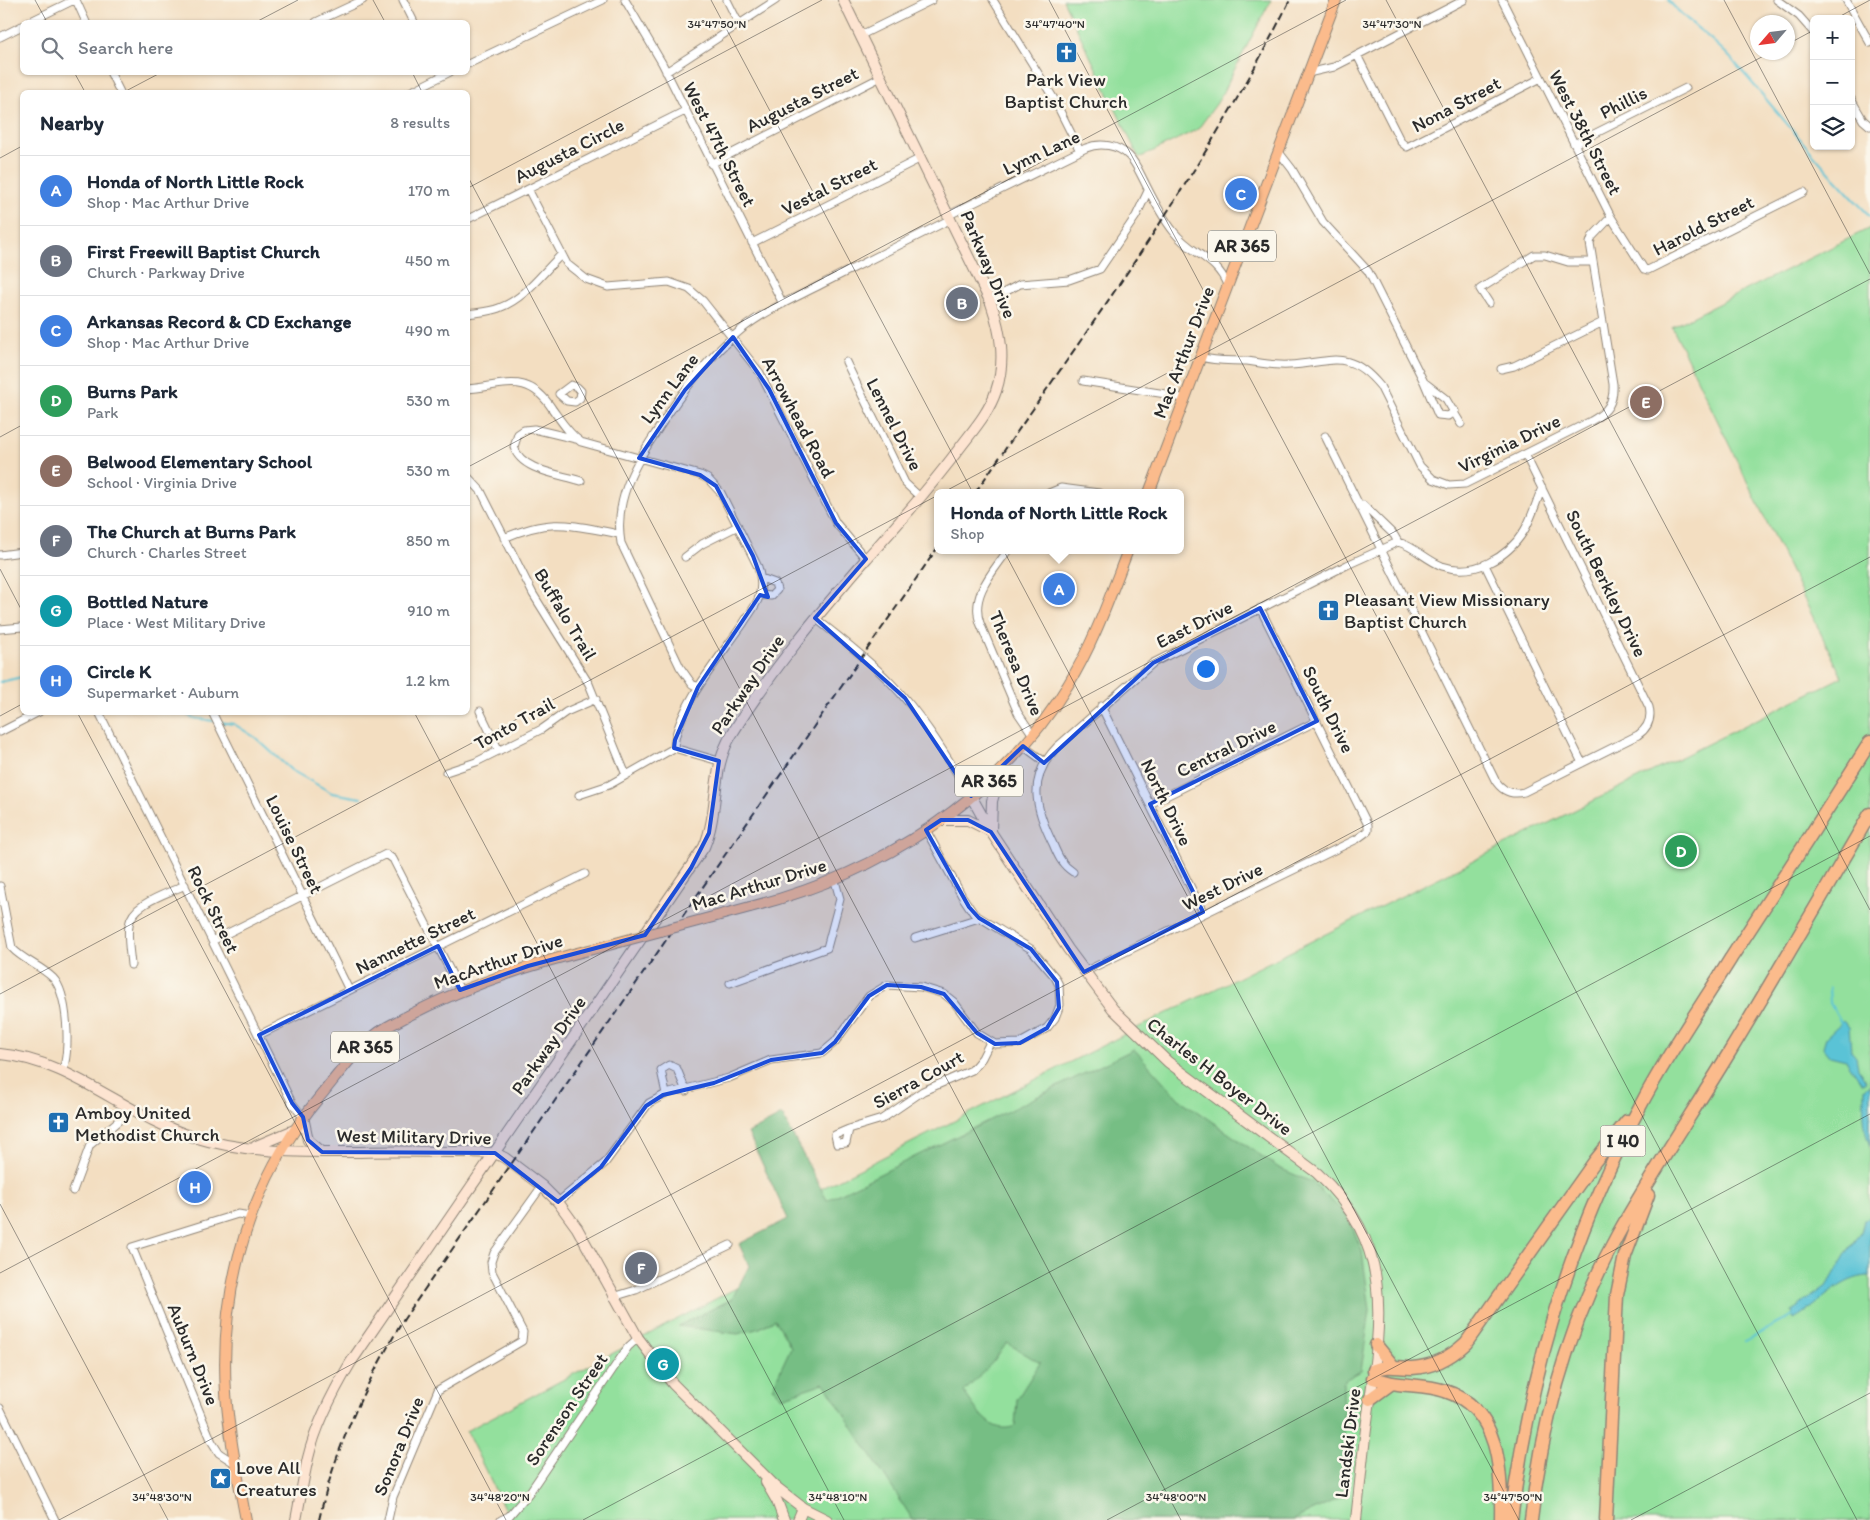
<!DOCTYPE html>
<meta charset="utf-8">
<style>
:root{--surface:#fff;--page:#f2f2f3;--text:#1f2937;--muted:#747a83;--line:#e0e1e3;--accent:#0b8043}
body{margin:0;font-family:Itim,sans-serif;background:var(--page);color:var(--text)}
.controls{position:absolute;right:15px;top:15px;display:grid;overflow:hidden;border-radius:8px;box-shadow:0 1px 4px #0004}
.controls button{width:45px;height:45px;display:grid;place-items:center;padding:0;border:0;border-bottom:1px solid var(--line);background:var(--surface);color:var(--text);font:25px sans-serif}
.compass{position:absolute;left:1750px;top:15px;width:45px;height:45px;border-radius:50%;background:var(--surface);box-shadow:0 1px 4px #0004;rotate:242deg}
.you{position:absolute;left:1205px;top:668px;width:18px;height:18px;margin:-12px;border:4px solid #fff;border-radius:50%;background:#1a73e8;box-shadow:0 0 0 8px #1a73e833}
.badge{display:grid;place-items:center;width:32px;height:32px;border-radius:50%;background:var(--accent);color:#fff;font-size:16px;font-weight:700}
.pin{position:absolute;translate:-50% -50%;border:2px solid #fff;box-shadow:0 1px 5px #0006}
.popup{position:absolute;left:934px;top:489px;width:250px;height:65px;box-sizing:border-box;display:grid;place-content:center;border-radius:8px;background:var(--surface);filter:drop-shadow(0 1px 4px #0005);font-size:16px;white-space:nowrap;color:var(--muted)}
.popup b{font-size:19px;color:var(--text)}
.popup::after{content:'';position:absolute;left:50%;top:100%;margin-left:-10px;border:10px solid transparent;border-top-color:var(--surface)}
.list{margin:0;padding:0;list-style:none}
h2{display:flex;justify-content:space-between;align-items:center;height:65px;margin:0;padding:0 20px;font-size:21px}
h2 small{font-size:16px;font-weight:400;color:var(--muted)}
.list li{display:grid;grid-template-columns:32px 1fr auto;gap:15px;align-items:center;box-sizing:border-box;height:70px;padding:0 20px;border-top:1px solid var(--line)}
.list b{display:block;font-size:19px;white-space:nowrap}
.list p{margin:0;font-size:16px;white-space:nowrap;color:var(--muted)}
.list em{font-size:16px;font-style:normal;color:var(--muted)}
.icon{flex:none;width:28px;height:28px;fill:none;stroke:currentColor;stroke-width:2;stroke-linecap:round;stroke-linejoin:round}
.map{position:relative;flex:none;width:1870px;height:1520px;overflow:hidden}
.search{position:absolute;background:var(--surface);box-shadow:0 1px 4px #0004;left:20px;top:20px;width:450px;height:55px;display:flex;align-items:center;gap:12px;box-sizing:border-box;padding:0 18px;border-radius:8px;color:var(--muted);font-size:19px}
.panel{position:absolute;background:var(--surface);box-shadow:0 1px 4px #0004;left:20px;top:90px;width:450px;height:625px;border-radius:8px}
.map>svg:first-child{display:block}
.green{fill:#93e09d;stroke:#5f8664}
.forest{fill:#76be84;stroke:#507458;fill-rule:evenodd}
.water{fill:#5ac3d6;stroke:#427780}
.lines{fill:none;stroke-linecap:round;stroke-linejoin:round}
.stream{stroke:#5ac3d6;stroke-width:2}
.street-casing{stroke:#8f8476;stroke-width:9}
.secondary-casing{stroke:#8f8476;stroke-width:12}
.primary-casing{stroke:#8f8476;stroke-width:12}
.highway-casing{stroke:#8f8476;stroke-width:15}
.street{stroke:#fff;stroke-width:7}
.secondary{stroke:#fde4d1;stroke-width:10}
.primary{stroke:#fbbb8c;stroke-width:10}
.highway{stroke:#fbbb8c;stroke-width:12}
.rail{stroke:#2b2b2b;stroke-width:2;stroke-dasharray:8 4;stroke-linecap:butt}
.primary-bridge-casing{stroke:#8f8476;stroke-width:12;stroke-linecap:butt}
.primary-bridge{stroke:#fbbb8c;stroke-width:10}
.marked{fill:#1d4ed8;fill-opacity:0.2;stroke:#1d4ed8;stroke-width:4;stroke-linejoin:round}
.ticks{fill:none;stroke:#2b2b2b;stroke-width:1;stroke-opacity:0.45}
.labels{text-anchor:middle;stroke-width:5;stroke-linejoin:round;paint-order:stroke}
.shield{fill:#fbf7ec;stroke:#696865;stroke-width:1}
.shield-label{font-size:18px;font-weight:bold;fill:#2b2b2b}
.poi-label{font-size:19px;fill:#2b2b2b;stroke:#fbf7ec;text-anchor:start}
.street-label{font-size:19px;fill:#2b2b2b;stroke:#fbf7ec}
.ticks-label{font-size:12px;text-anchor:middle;fill:#2b2b2b;stroke:#fbf7ec;stroke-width:5;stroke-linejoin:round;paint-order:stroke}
</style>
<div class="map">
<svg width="1870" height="1520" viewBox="0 0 1870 1520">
<rect width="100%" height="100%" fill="#fbf7ec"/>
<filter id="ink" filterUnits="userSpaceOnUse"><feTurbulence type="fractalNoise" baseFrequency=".02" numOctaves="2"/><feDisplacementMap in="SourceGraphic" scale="10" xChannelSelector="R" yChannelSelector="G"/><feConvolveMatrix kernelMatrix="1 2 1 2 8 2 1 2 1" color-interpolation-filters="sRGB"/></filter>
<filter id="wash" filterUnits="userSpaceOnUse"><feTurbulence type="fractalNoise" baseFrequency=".0096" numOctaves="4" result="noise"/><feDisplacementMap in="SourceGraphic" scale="20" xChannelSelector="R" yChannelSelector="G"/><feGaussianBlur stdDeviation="1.12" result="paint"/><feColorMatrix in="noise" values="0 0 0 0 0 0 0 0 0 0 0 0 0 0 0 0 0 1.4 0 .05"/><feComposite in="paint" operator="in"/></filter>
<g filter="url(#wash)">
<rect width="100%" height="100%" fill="#f3dec1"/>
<path class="green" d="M1063,0H1271L1217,103L1198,129L1139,158Z
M1870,228V1520H510L466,1431L810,1249L789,1205L1143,1025L1842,677L1672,327Z"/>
<path class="forest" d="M1134,1049L1179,1099L1279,1168L1314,1183L1348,1217L1362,1251L1370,1310L1361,1371L1343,1381L1345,1495L1293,1520H913L824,1383L782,1397L772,1388L791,1347L775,1319L760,1328L738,1334L678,1326L732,1299L749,1266L739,1244L788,1219L748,1133L782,1115L827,1200ZM1007,1343L1040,1363L1017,1399L1015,1426C991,1436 976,1409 964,1392L992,1363Z"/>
<path class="water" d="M1843,1021L1849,1027L1851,1051L1856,1057L1858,1068L1866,1081L1862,1083L1846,1060L1830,1056L1823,1047L1826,1037Z
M1869,1085L1870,1087V1146C1862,1127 1864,1108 1864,1088Z
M1870,1217V1276C1841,1276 1819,1305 1794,1319L1792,1311L1828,1285L1847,1252L1861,1233L1864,1220Z"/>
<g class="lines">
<path class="stream" d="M1668,0C1688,24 1714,38 1734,62C1779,113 1821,167 1870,216
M0,682L22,677
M183,712L192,718L214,721
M219,722L234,724L256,738L291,770L332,793L361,798
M1829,988L1830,1003L1841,1023
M1745,1341L1795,1314"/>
</g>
</g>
<g filter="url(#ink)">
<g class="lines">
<defs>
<path id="street" d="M76,0L86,22
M403,0L414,22
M625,0L662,63L783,304
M727,0L739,24
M993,0L1054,99L1080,151
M1502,0L1611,217L1644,269L1648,270L1804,192
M1777,0L1799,16L1814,33
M1846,0L1870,43
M29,22L74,0
M316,22L363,0
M861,35L932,0
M0,37L22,26
M1357,55L1401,142L1407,147L1541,78
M468,64L603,0
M110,72L120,92
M666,72L776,0
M1308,73L1334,67L1464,0
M410,92L450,72
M1851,99L1863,120L1870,126
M1574,144L1686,88
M1278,151L1292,169L1323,222L1368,271L1424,382L1446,399L1461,424
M711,164L881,77
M528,189L567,264L586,279L608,287L669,282L689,289L703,301L760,373L836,523L866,559
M949,215L1086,148C1100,142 1118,145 1129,156C1135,162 1139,171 1143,179C1152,197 1161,216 1174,232C1191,254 1217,258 1227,285
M468,219L685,111
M752,243L921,158
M990,300L1020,284L1069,280L1100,269L1136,216L1148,191
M1489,303L1480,289L1534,255H1545L1568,262H1592
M468,314C478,312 489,312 499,308C525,299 542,273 561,255
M1201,357C1216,362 1231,360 1247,361C1261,363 1275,366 1289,365C1330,363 1348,347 1380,386L1420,466L1433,479L1449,485L1465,484L1591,421C1608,412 1614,402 1613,384L1590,243L1592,237L1611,217
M846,362L905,483L921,498
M1501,369L1514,366L1603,322
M1083,381L1172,395L1184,399
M1424,382L1438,415L1448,416L1455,411
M571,385L577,387L581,391L580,398L575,402L567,401L559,394Z
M468,389C507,385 529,372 553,410C561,421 569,434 581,442L700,475L708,479L721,493L758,567C761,578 762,586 759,597C756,607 748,615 743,624C721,656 676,708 674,748
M1325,436L1495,780C1502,791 1512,795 1524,792L1638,735C1648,728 1652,719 1649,707L1525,454
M576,439L534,429L524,430L518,434L514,447C521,471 560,474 581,481
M468,477L481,491L533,594L589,684L626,775
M1049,493L1061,488L1099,493
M1363,505L1394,535L1398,542C1414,546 1426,560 1442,566C1474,577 1507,558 1524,531C1532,518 1536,502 1542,488
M504,538C553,517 569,525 619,534
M1008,550C993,572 970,595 980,623L1018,713L1033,735
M0,555L22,552
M685,557L702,544L738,526
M1485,565L1582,763
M760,595L771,596L777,590L775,583L761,578
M815,618C841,638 868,659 891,683C923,716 947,757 971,796
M0,629L22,627
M698,687L692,684L680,667L621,543C614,502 633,467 655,434C679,396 707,357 742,329C766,310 795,298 822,284C865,262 908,241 951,219
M1101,706L1203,912
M480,711L499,751
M99,712L292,1103L303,1117
M212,712L349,990
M0,732L39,712
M1023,746L1045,762
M446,772L476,762L542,729L566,712L596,699
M579,795L609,785L674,748L719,761
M1150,804L1317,721
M1073,872C1062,865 1058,856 1053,844C1036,810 1026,779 1057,747L1153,663L1347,565L1398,542
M0,886L12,948C23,960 41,966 53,978C68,993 71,1053 62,1072
M915,938L979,918
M212,941L386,854L393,859L460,990
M131,965C130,952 127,938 129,925C132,903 167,894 185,885
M1084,972L1357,839L1368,831V825L1260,608
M730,983L827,948L840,899L835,881
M259,1035L585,874
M666,1094L661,1070L669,1065L677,1069L686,1091
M849,1129L882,1119L923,1091L972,1070L982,1058L990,1042
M849,1129L846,1143L837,1144L835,1135Z
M73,1191L90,1145L131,1110
M558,1202L605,1163L649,1103L666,1094L729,1078L771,1060L822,1053L835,1042L869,996L887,985L921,987L944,994L954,1002L977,1033L995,1044L1020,1043L1047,1028L1055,1018L1060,1005L1059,985L1055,977L1031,949L974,914L962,896L926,830
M613,1297L636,1290L730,1245
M0,1408L55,1520
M236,1464L219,1453L212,1442L132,1247L238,1214L250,1216
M388,1520L393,1497L438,1390L522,1341L523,1332L492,1272L491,1262L494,1253L542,1186
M501,1520L509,1516L529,1493L628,1347L638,1338"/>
<path id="secondary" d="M971,796L991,832L1068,949L1113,1009L1168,1062L1317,1173C1394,1244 1382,1318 1368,1414C1363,1449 1360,1485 1356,1520
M941,820H968L990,831
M991,831L992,801L1001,770
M0,1054C72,1060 127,1117 194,1137C248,1154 305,1152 360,1152C397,1151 433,1152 470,1152L495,1153L505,1158L542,1186L558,1202L577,1228L638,1338L673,1384L776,1487L803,1508L827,1520
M303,1117L308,1140L322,1152
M256,1146L294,1130
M766,1482L777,1501L784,1520
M296,1520C300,1500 303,1479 308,1458C316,1424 333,1392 351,1362L704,847C720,810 710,769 732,734C771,671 818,614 867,558C900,522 932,485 962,445C975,428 989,412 996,391C1006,361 1001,332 991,303L843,0
M798,1520L803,1508"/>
<path id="primary" d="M1149,493L1336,0
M750,907C877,875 999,800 1068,685C1094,643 1110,596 1128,550
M246,1520C238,1478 229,1436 226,1393C219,1284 252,1177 322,1094C341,1071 361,1042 387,1027C455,989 525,965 601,947"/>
<path id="highway" d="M1376,1345L1393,1366
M1374,1370C1389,1364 1397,1368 1412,1368C1433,1367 1451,1357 1466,1343L1595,1161L1627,1121
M1373,1378L1392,1383
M1370,1399L1392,1383C1409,1386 1428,1385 1445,1391C1500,1408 1502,1472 1501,1520
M1511,1520C1529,1372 1573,1230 1644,1099C1670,1050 1702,1005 1731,958C1778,886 1824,815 1870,742
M1531,1520C1542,1422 1569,1323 1617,1236C1651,1174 1692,1114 1729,1053C1777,974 1823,894 1870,814
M1606,1520L1617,1295L1625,1256L1648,1195"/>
</defs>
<use href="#street" class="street-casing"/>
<use href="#secondary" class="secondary-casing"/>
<use href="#primary" class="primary-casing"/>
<use href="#highway" class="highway-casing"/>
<use href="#street" class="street"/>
<use href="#secondary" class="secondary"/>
<use href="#primary" class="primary"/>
<use href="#highway" class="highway"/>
<path class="rail" d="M975,493C1085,332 1203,175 1290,0
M319,1520C335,1448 366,1382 404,1319L938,547"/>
<defs>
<path id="primary-bridge" d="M601,947L750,907"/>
</defs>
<use href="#primary-bridge" class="primary-bridge-casing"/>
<use href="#primary-bridge" class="primary-bridge"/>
</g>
</g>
<path class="marked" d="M733,337L769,389L836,523L866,559L815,618L905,698L971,796L1023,746L1044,763L1153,663L1260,608L1317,721L1150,804L1203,912L1084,972L991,832L968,820H941L926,830L969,907L979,918L1031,949L1057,982L1059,1008L1047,1028L1020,1043L995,1044L977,1033L944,994L921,987L887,985L869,996L835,1042L822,1053L771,1060L714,1083L663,1095L646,1106L601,1167L558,1202L495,1153L322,1152L308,1140L303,1117L292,1103L259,1035L438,946L460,990L528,966L645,935L691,868L709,833L719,761L674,748L675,740L698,687L760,595L768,597L753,556L716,486L700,475L639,458L685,390Z"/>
<path class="ticks" d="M35,0L47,22M373,0L385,22M711,0L1519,1520M1049,0L1857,1520M1386,0L1870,910M1724,0L1870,274M1835,19L1870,0M256,22L298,0M1788,44L1814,30M74,72L85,92M412,72L422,92M124,92L162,72M0,158L22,146M468,177L1181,1520M468,188L822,0M0,437L22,425M468,467L1346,0M0,569L22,611M77,712L506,1520M414,712L844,1520M0,716L22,704M0,994L1771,52M0,1204L168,1520M0,1273L1870,279M59,1520L1870,557M583,1520L1870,836M1107,1520L1870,1114M1631,1520L1870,1393"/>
<defs>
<symbol id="church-square" viewBox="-11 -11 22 22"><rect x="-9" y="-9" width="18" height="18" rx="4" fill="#1f6fb2" stroke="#fbf7ec"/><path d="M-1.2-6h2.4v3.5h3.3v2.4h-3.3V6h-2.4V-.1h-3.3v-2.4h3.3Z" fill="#fff"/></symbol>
<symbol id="sight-square" viewBox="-11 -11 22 22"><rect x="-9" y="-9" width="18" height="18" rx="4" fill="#1f6fb2" stroke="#fbf7ec"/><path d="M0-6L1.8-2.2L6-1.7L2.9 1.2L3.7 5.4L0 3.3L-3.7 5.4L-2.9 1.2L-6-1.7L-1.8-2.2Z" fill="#fff"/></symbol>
</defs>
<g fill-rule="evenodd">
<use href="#church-square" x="1054" y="40" width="25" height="25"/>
<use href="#church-square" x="1316" y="598" width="25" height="25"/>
<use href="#church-square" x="46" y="1110" width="25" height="25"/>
<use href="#sight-square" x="208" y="1466" width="25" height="25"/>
</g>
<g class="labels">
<g class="shield">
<rect x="1208" y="230.5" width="68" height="31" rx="4"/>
<rect x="955" y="765.5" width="68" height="31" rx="4"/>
<rect x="331" y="1031.5" width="68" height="31" rx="4"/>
<rect x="1600.5" y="1125.5" width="45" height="31" rx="4"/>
</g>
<g class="shield-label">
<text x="1242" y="252">AR 365</text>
<text x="989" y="787">AR 365</text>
<text x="365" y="1053">AR 365</text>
<text x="1623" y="1147">I 40</text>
</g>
<g class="poi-label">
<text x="1066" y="86" text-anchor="middle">Park View<tspan x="1066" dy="22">Baptist Church</tspan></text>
<text x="1344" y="606">Pleasant View Missionary<tspan x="1344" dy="22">Baptist Church</tspan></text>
<text x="75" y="1119">Amboy United<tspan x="75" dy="22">Methodist Church</tspan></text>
<text x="236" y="1474">Love All<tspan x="236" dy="22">Creatures</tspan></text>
</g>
<g class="street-label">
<text transform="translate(802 99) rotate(-27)" y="7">Augusta Street</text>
<text transform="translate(1623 102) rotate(-27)" y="7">Phillis</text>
<text transform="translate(1456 104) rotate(-28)" y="7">Nona Street</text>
<text transform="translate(1586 132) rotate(63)" y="7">West 38th Street</text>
<text transform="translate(720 144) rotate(63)" y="7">West 47th Street</text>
<text transform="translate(569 150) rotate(-27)" y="7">Augusta Circle</text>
<text transform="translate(1041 152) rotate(-25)" y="7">Lynn Lane</text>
<text transform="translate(829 186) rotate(-27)" y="7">Vestal Street</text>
<text transform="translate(1703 225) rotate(-27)" y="7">Harold Street</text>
<text transform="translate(989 264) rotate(67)" y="7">Parkway Drive</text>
<text transform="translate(1183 352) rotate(-69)" y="7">Mac Arthur Drive</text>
<text transform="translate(669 388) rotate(-53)" y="7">Lynn Lane</text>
<text transform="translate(799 417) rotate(62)" y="7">Arrowhead Road</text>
<text transform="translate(895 424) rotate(63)" y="7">Lennel Drive</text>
<text transform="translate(1509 443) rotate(-26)" y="7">Virginia Drive</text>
<text transform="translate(1607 583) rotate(64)" y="7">South Berkley Drive</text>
<text transform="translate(566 614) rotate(59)" y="7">Buffalo Trail</text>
<text transform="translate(1194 624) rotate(-27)" y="7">East Drive</text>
<text transform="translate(1017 663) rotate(67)" y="7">Theresa Drive</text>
<text transform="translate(747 684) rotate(-56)" y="7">Parkway Drive</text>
<text transform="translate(1329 709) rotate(64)" y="7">South Drive</text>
<text transform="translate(514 723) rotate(-29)" y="7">Tonto Trail</text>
<text transform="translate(1226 748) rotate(-26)" y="7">Central Drive</text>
<text transform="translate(1167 802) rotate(64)" y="7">North Drive</text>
<text transform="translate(295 844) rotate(64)" y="7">Louise Street</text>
<text transform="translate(759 884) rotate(-17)" y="7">Mac Arthur Drive</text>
<text transform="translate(1222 886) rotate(-26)" y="7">West Drive</text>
<text transform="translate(214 909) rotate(64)" y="7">Rock Street</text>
<text transform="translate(415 940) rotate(-26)" y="7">Nannette Street</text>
<text transform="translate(498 961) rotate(-19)" y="7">MacArthur Drive</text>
<text transform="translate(548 1045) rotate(-55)" y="7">Parkway Drive</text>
<text transform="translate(1220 1076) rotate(38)" y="7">Charles H Boyer Drive</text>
<text transform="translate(918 1079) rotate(-29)" y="7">Sierra Court</text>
<text transform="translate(414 1136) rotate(1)" y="7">West Military Drive</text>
<text transform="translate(194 1354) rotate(68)" y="7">Auburn Drive</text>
<text transform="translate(566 1409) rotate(-56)" y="7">Sorenson Street</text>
<text transform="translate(1347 1443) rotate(-83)" y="7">Landski Drive</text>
<text transform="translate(398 1446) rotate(-68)" y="7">Sonora Drive</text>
</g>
</g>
<g class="ticks-label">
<text x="717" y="28">34°47'50"N</text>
<text x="1055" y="28">34°47'40"N</text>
<text x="1392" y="28">34°47'30"N</text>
<text x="162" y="1501">34°48'30"N</text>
<text x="500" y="1501">34°48'20"N</text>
<text x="838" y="1501">34°48'10"N</text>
<text x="1176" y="1501">34°48'00"N</text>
<text x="1513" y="1501">34°47'50"N</text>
</g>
</svg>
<div class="controls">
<button>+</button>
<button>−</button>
<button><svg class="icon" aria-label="layers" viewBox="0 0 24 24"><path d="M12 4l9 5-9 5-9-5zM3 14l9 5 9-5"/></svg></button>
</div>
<svg class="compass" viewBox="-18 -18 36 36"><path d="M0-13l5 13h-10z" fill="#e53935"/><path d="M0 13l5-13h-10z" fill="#747a83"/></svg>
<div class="you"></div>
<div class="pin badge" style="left:1059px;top:589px;background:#3f7fe0">A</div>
<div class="popup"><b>Honda of North Little Rock</b>Shop</div>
<div class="pin badge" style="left:962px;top:303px;background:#6b7280">B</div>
<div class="pin badge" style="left:1241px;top:194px;background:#3f7fe0">C</div>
<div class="pin badge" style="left:1681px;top:851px;background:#2e9e5b">D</div>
<div class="pin badge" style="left:1646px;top:402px;background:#8d6e63">E</div>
<div class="pin badge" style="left:641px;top:1268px;background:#6b7280">F</div>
<div class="pin badge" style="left:663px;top:1364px;background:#0f9aa8">G</div>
<div class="pin badge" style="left:195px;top:1187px;background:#3f7fe0">H</div>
<div class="search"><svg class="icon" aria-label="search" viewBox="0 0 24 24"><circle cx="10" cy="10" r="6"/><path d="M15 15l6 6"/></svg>Search here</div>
<section class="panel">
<h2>Nearby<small>8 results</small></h2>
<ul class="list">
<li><span class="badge" style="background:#3f7fe0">A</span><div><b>Honda of North Little Rock</b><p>Shop · Mac Arthur Drive</p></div><em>170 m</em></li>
<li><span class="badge" style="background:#6b7280">B</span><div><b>First Freewill Baptist Church</b><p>Church · Parkway Drive</p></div><em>450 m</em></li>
<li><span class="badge" style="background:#3f7fe0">C</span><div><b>Arkansas Record &amp; CD Exchange</b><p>Shop · Mac Arthur Drive</p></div><em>490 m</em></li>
<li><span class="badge" style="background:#2e9e5b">D</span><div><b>Burns Park</b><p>Park</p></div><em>530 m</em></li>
<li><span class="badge" style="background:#8d6e63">E</span><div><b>Belwood Elementary School</b><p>School · Virginia Drive</p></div><em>530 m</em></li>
<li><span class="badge" style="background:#6b7280">F</span><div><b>The Church at Burns Park</b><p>Church · Charles Street</p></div><em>850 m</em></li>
<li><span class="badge" style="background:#0f9aa8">G</span><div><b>Bottled Nature</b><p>Place · West Military Drive</p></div><em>910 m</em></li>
<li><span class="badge" style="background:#3f7fe0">H</span><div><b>Circle K</b><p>Supermarket · Auburn</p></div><em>1.2 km</em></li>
</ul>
</section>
</div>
